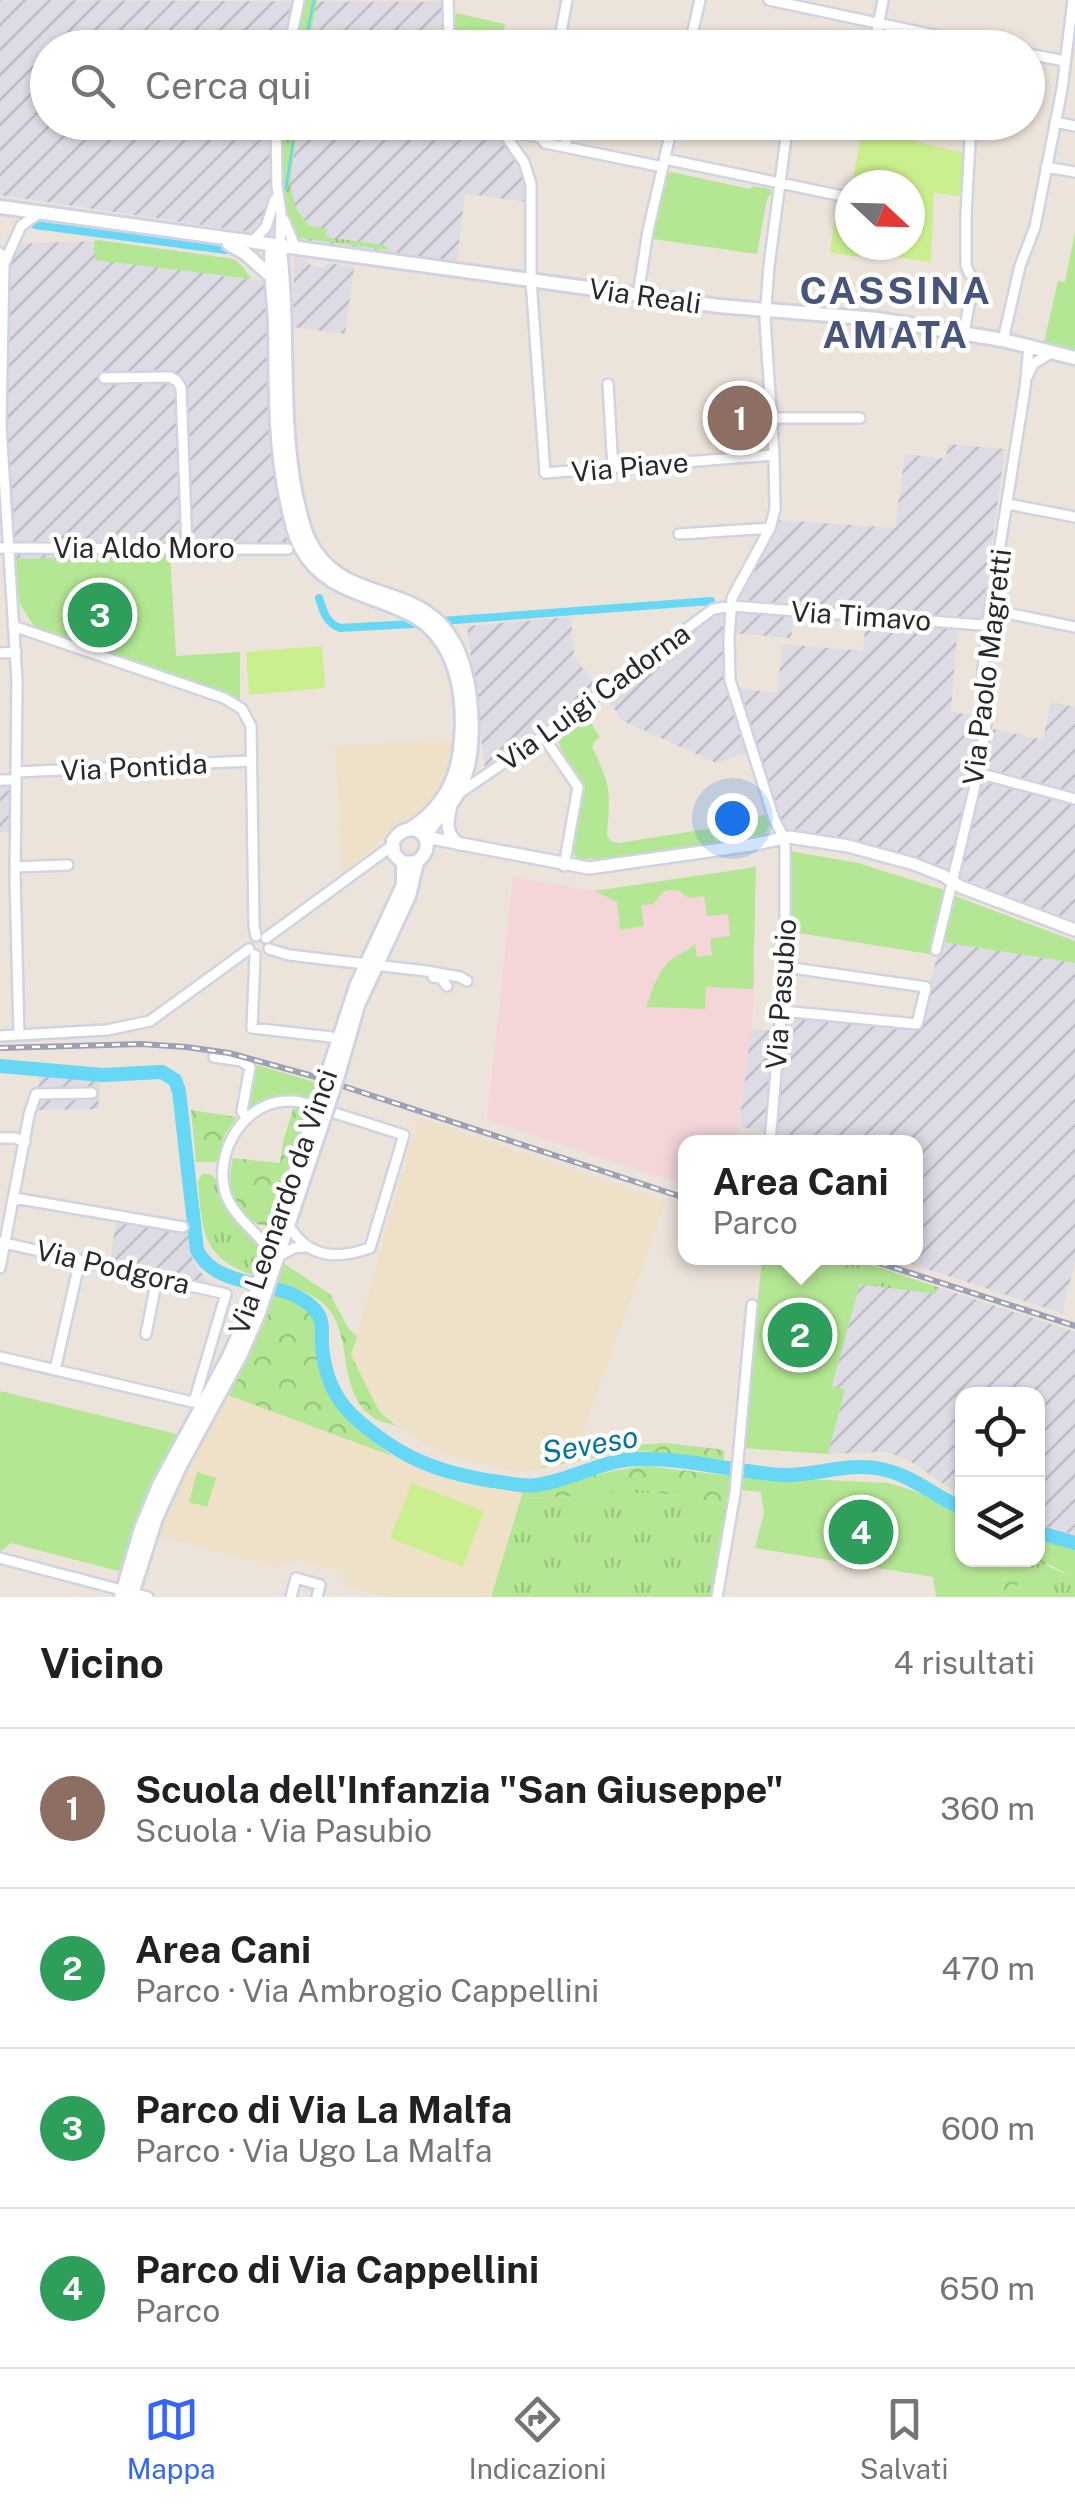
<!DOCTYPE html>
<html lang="it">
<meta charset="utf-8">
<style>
:root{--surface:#fff;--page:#f6f6f6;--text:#202124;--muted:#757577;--line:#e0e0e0;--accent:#3465ff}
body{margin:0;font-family:"Public Sans",sans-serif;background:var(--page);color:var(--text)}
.controls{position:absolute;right:30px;bottom:30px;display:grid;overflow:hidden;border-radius:20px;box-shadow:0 2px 8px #0004}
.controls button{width:90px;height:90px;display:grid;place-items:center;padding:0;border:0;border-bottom:2px solid var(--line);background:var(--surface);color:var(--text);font:50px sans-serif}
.compass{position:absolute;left:835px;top:170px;width:90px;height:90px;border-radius:50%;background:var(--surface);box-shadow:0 2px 8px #0004;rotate:112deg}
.you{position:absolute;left:732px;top:818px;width:35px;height:35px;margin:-25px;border:8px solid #fff;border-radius:50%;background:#1a73e8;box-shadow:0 0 0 15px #1a73e833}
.badge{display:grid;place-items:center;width:65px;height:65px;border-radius:50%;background:var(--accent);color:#fff;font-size:32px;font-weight:700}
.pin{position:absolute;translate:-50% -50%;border:5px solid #fff;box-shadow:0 2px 10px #0006}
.popup{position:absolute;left:678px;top:1135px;width:245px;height:130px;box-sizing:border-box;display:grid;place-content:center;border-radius:20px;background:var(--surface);filter:drop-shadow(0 2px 8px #0005);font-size:32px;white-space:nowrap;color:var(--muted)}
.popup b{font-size:38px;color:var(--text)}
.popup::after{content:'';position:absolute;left:50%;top:100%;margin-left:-20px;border:20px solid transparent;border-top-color:var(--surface)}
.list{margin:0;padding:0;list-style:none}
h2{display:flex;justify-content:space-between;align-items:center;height:130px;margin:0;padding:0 40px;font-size:42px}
h2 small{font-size:32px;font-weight:400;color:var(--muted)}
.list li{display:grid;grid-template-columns:65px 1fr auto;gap:30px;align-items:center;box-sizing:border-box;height:160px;padding:0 40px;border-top:2px solid var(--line)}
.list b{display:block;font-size:38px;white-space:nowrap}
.list p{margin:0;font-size:32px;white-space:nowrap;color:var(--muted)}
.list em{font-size:32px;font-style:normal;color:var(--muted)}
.icon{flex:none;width:55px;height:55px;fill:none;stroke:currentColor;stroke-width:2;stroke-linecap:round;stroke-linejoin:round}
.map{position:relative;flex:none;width:1075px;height:1597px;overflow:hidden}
.search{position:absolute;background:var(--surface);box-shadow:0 2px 8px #0004;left:30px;right:30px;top:30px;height:110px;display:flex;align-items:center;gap:25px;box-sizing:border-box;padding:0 35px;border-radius:55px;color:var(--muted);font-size:38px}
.sheet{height:770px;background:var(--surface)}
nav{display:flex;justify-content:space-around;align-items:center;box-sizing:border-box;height:140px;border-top:2px solid var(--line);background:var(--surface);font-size:28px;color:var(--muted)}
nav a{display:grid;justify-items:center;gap:5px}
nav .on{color:var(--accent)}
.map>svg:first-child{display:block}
.industrial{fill:url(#industrial-furrows);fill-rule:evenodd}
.education{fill:#efe0c8}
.medical{fill:#f4d6d9}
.grass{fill:url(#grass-tufts)}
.forest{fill:url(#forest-crowns)}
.park{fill:#b4e793}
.pitch{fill:#cbef8e}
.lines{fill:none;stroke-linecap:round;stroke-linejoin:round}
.stream{stroke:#66d7f5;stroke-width:2.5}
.canal{stroke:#66d7f5;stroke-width:8}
.river{stroke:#66d7f5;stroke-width:14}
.minor-casing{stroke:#cfd4e3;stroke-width:14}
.tertiary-casing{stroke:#cfd4e3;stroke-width:16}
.secondary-casing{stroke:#cfd4e3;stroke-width:18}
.minor{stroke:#fff;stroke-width:9}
.tertiary{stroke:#fff;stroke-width:11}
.secondary{stroke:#fff;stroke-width:12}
.rail-casing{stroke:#9ca1b5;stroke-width:6}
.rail{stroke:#fff;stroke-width:2.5;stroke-dasharray:8;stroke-linecap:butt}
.secondary-bridge-casing{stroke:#cfd4e3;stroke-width:18;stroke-linecap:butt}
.secondary-bridge{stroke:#fff;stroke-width:12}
.labels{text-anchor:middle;stroke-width:9;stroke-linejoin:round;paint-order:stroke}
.street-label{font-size:28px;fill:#292929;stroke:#fff}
.water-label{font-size:30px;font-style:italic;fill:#0574a1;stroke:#fff}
.district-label{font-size:38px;font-weight:bold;letter-spacing:2.5px;fill:#47547c;stroke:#fff}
</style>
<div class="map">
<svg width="1075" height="1597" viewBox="0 0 1075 1597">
<defs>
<pattern id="industrial-furrows" width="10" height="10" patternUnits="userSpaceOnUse" patternTransform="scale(2.5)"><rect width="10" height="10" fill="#dddbe4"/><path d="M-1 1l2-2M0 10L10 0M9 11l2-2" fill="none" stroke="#bebcc4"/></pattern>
<pattern id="grass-tufts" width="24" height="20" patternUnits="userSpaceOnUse" patternTransform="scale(2.5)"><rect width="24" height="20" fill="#b4e793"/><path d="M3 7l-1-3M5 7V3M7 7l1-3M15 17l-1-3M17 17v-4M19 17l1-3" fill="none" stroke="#9bc67f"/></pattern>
<pattern id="forest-crowns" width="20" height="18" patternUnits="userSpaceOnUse" patternTransform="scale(2.5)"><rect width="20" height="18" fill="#b4e793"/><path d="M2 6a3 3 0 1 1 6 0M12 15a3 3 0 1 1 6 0" fill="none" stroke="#9bc67f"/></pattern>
</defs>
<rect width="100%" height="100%" fill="#ece3da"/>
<path class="industrial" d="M0,0L450,2L451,47L48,48V122L494,123L521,160L530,203L465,193L456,268L256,233L0,195Z
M94,241L96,260L267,281L273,441L297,549L287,553L16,559L10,551L6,474V266L15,244Z
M294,258L307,260L310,265L323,268L328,263L354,267L345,334L293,327Z
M948,444L1005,449L981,622L958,620L951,712L985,717L984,727L1043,740L1051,702L1075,707V921L914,861L850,843L781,826L756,749L717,763L623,721L605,696L716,615L728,610L768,524L777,520L895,528L905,454L946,459ZM794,614L866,619L863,651L783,644L777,693L735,688L733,680L732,633L791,638Z
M571,617L574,657L599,689L486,776L467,626Z
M0,783H14V832H0Z
M941,941L1075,963V1262L1062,1313L893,1258H915V1142H763L764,1134L759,1129L739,1127L751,1029L780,1031L783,1013L919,1028Z
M39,1075L100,1081L98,1109L38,1110Z
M116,1219L188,1231L190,1251L195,1265L212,1286L110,1264Z
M860,1283L935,1294L937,1287L1075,1332V1535L1038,1524V1394H962V1496L905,1458L886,1452L828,1454L845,1391L832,1387Z"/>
<path class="education" d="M763,386L770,448L767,452L716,456L713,387Z
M456,741L452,769L438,795L342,874L335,745Z
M418,1118L666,1201L576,1452L555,1463L537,1469L514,1470L473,1462L432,1449L396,1426L379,1411L351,1355Z
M225,1394L392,1456L434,1475L464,1484L523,1489L491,1597H389L342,1584L345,1572L302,1560L284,1562L282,1568L157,1535L182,1479Z"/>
<path class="medical" d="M756,867L753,968L756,969L752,1023L736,1142H685V1185L487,1119L513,877L595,891Z"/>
<path class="grass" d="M283,123H298L290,184L295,207L309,226L327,229L326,237L383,245L387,247L386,250L295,237C279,203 281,159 283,123Z
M202,1174H210L218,1181L222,1201L228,1209L257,1242L261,1258L255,1276C201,1258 202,1230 198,1181Z
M762,1258H851L937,1287L935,1294L761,1271Z
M636,1489L727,1504L711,1597H491L521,1498L580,1496Z
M1039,1562L1075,1578V1597H1010L1027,1566L1031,1563Z"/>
<path class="forest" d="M294,1106L309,1110L271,1225C257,1227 253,1222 244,1212C229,1196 228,1179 233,1158L280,1163L283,1142Z
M191,1110L237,1117L225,1134L217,1162H196Z
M283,1263L330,1294L348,1328L357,1336L351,1355L379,1411L396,1426C389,1423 380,1422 374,1418C335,1392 355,1335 325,1305C312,1293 294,1288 277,1282Z
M272,1294C289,1300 311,1304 317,1323C320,1331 317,1339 317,1347C318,1365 326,1386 334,1401C347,1423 372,1440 392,1456L225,1394L246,1357Z
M666,1443L724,1450V1460L643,1451L608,1455L537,1469L576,1452L595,1447Z
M645,1466L732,1476L727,1504L636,1489L580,1496L521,1498L523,1489C565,1486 603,1470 645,1466Z
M1038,1538L1075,1548V1578L1050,1565L1031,1563C1021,1572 1019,1587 1010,1597H1001L1009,1560H1038Z"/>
<path class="park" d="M305,0H317L308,47H294Z
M456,13L505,24L500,47L453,48L452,34Z
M671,172L750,189L754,186L770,189L772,192L767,199L757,254L653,239L667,174Z
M1075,233V349L1044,342L1058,281L1065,282Z
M98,240L234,259L242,266L252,279L95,260L94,241Z
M170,555L176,656L240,652V700L35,628L19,602L16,559Z
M584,713L600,737L594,742L592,747C612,788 610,791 607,836L612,842L619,843L738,824L768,813C772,825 768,834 756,838L617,859H577L573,852L585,787C578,768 557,755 558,734Z
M790,851L858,863L944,890L929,954L792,932Z
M756,867L753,989L706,987L705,1009L646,1007C652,990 659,967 675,957C683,952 688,951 695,943L697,957L712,955L710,939L730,936L728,914L707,916L704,896L689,898L677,890L664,891L653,904L641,905L644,926L620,930L617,902L595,891Z
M955,896L1075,941V963L943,942Z
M254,1064L318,1083L312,1101C288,1093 271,1097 249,1108L246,1105Z
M761,1271L860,1283L832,1386L845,1390L828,1454L741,1448Z
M0,1391L181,1435C158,1478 136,1519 123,1567L118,1571L11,1543L0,1552Z
M197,1472L216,1478L207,1507L189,1502Z
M742,1476L889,1483L917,1492L962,1516V1560H1009L1001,1597H936L933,1577L755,1548L764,1513L761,1492L741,1490Z"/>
<path class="pitch" d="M863,123H921L917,142L964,153L960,196L934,193L931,262L863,252L861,257L830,253L836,207L848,209L850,200V245H910V185H852Z
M322,646L325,688L249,695L246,652Z
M412,1483L484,1511L463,1567L390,1538Z"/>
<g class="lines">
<path class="stream" d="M304,48L314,0
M286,189L295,128L289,126V122"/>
<path class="canal" d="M35,225L226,250
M319,598C323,611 326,623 340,628L413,624
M441,621L711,601"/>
<path class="river" d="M0,1066L103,1075L162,1072L175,1080L179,1091L197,1250C218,1293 285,1276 315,1310C325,1321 321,1332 322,1345C324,1371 333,1396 351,1414C397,1457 439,1474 500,1482C512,1484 525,1487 537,1485C573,1480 603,1459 640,1459C688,1458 735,1472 783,1475C816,1476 848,1462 881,1469C912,1475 934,1496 962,1508
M1038,1532L1075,1543"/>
<defs>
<path id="minor" d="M448,0L449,48
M769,0L995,48
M289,48L299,0
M558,48L567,0
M689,48L700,0
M874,48L883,0
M1028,54L1065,61
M276,122L277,186L281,213L280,247
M496,122L524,162L531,184V280L545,473L774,455
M1055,122L1075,126
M508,137L517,133L541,137L545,143L663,167
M565,147L570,122
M665,159L847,197
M1046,167L1075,172
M284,220L296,249
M253,241L266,227L275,199
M0,253L4,264L1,426L17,681L15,876L19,1035
M4,264L21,226L39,213
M638,295L648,231L673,122
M964,332L974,278L969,273L966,265V216L971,122
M1003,340L1020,266L1035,227L1062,89L1073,0
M1028,375L1033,364L1051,353
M104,378L170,377L177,381L181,388L187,549
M608,384L613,468
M771,418H860
M1008,504L1075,517
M679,534L770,528
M0,548L288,549
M992,610L1075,627
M13,626L224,698L242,709L251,726L254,926L256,936
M0,653L16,652
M543,736L578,787L564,866
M17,772L250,761
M978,773L1075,799
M0,780H16
M458,794L543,736L713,609L732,606L982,625L988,621
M782,834L774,819L730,680L729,638L732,598L770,528L775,509L774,455L765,320L769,266L788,122
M15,867L68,865
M266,938L393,845
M269,949L289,955L426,971L460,977L467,981
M936,950L978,773L987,717L983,670L988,621L1025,388L1029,347
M255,955L252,1028L331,1037
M433,977L441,978L447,986
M782,1011L917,1024L926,987L785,967
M0,1036L107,1030L150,1021L249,949
M214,1057L241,1061L250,1067L242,1111L246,1117
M0,1138H15L25,1142
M770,1142L785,967V845
M14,1198L183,1227
M0,1242L226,1294L194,1402
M269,1249C256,1232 233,1215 226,1195C212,1153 245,1098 292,1101C309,1102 327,1111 344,1116C364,1122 384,1129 404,1135L370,1248C336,1260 307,1258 288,1224
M277,1257L294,1248L306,1247
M0,1268L29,1115L36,1094L92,1093
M146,1334L157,1278
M0,1357L197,1403
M55,1370L80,1260
M0,1558L148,1597
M291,1597L296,1578L320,1585L317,1597
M717,1597L735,1493L752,1305"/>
<path id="tertiary" d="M451,806C447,822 445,834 459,844
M425,837L589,868L751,845L779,839
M789,837L848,846L914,864L944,876L961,887L1075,930"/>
<path id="secondary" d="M0,207L719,306L877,319L1003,340L1075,358
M229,244L245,253L272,277
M272,246C269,271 274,297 275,322C276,381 274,439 286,497C290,515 293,533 301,548C325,592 370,593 410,614C456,637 465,694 461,740C459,778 442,809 410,829
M280,247C283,280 285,312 285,345C286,397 286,446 296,496C300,511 302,526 309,540C348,622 454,561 470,699C473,730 473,760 460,789C452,808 434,818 425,837
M328,1072L357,984L403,885V863
M338,1075L358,1005L409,896L417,862C443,841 411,813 393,841L394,854L403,863L417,862
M121,1597L141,1529L159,1485L227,1360L248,1316L315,1112
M131,1597L156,1518L180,1466L240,1356L258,1315L325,1115"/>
</defs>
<use href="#minor" class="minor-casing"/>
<use href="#tertiary" class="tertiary-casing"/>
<use href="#secondary" class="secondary-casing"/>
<use href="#minor" class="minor"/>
<use href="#tertiary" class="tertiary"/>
<use href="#secondary" class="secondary"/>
<defs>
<path id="rail" d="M0,1048L141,1044L186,1047L229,1053L309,1075L685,1198
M864,1258L1075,1326"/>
</defs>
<use href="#rail" class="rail-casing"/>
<use href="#rail" class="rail"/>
<defs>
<path id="secondary-bridge" d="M315,1112L328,1072
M325,1115L338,1075"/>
</defs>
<use href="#secondary-bridge" class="secondary-bridge-casing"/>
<use href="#secondary-bridge" class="secondary-bridge"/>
</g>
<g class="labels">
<g class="street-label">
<text transform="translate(645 296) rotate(8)" y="10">Via Reali</text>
<text transform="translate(630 467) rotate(-5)" y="10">Via Piave</text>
<text x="144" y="558">Via Aldo Moro</text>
<text transform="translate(861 616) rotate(4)" y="10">Via Timavo</text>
<text transform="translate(987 667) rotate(-83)" y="10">Via Paolo Magretti</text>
<text transform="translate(594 697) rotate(-36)" y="10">Via Luigi Cadorna</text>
<text transform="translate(134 767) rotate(-3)" y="10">Via Pontida</text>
<text transform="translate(781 994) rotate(-86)" y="10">Via Pasubio</text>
<text transform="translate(283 1202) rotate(-71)" y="10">Via Leonardo da Vinci</text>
<text transform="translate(113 1267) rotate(13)" y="10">Via Podgora</text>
</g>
<g class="water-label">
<text transform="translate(590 1445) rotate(-10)" y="10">Seveso</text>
</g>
<g class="district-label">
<text x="896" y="304">CASSINA<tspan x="896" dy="44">AMATA</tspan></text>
</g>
</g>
</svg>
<div class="controls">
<button><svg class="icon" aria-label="locate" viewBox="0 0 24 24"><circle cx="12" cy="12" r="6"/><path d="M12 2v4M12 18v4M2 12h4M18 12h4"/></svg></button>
<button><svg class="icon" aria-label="layers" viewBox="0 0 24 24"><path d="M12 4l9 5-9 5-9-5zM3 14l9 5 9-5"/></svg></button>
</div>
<svg class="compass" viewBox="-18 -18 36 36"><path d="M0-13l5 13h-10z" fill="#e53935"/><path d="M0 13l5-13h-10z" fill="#757577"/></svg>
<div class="you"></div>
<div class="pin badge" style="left:740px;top:418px;background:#8d6e63">1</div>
<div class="pin badge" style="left:800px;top:1335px;background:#2e9e5b">2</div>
<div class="popup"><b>Area Cani</b>Parco</div>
<div class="pin badge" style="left:100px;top:615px;background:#2e9e5b">3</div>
<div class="pin badge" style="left:861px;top:1532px;background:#2e9e5b">4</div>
<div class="search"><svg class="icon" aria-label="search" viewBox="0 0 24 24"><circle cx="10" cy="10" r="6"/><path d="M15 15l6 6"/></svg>Cerca qui</div>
</div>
<section class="sheet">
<h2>Vicino<small>4 risultati</small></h2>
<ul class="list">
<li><span class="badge" style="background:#8d6e63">1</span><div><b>Scuola dell'Infanzia &quot;San Giuseppe&quot;</b><p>Scuola · Via Pasubio</p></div><em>360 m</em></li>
<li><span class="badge" style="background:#2e9e5b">2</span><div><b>Area Cani</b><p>Parco · Via Ambrogio Cappellini</p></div><em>470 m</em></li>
<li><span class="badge" style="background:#2e9e5b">3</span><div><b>Parco di Via La Malfa</b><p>Parco · Via Ugo La Malfa</p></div><em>600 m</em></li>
<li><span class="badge" style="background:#2e9e5b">4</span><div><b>Parco di Via Cappellini</b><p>Parco</p></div><em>650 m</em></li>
</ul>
</section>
<nav>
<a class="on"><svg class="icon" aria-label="map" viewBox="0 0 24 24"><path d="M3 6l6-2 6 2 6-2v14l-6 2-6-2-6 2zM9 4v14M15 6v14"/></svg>Mappa</a>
<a><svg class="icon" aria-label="directions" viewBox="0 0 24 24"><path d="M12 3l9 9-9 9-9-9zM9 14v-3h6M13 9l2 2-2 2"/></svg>Indicazioni</a>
<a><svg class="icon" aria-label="saved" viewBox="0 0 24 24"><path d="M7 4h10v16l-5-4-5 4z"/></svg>Salvati</a>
</nav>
